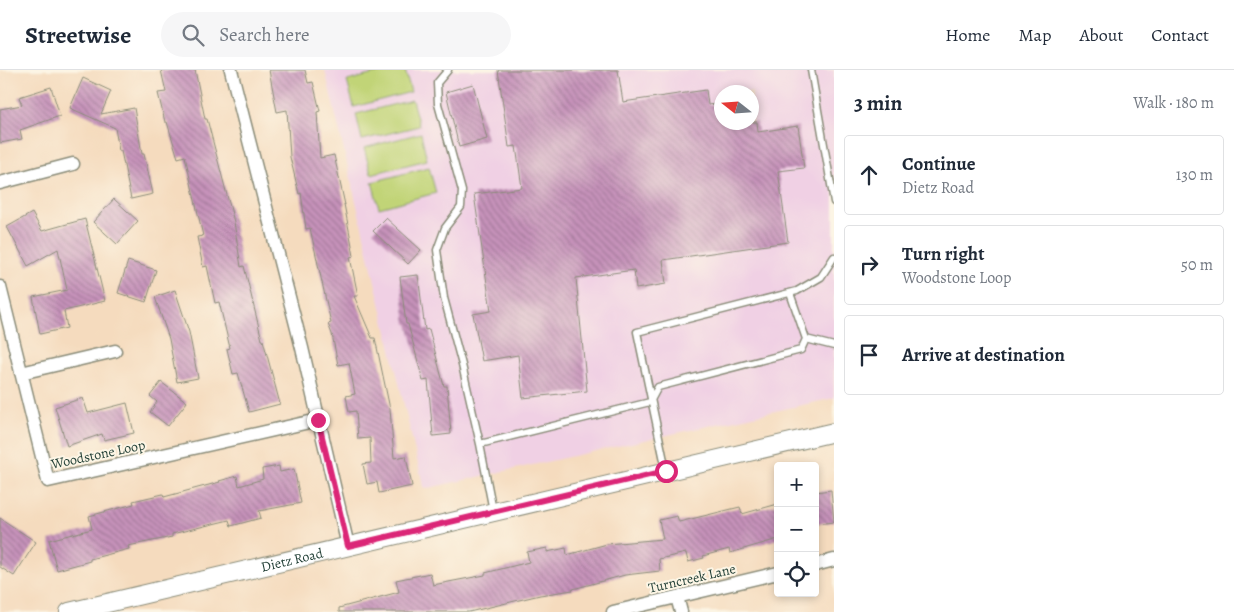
<!DOCTYPE html>
<meta charset="utf-8">
<style>
:root{--surface:#fff;--page:#f6f6f7;--text:#1f2937;--muted:#747a83;--line:#e0e1e3}
body{margin:0;font-family:Alegreya,serif;background:var(--page);color:var(--text)}
.controls{position:absolute;right:15px;bottom:15px;display:grid;overflow:hidden;border-radius:5px;box-shadow:0 2px 8px #0003}
.controls button{width:45px;height:45px;display:grid;place-items:center;padding:0;border:0;border-bottom:1px solid var(--line);background:var(--surface);color:var(--text);font:25px sans-serif}
.compass{position:absolute;left:714px;top:15px;width:45px;height:45px;border-radius:50%;background:var(--surface);box-shadow:0 2px 8px #0003;rotate:287deg}
.stop{position:absolute;width:15px;height:15px;margin:-11px;border:4px solid #db2777;border-radius:50%;background:#fff}
.stop.end{background:#db2777;border-color:#fff;box-shadow:0 1px 5px #0008}
.list{margin:0;padding:0;list-style:none}
h2{display:flex;justify-content:space-between;align-items:center;height:65px;margin:0;padding:0 20px;font-size:21px}
h2 small{font-size:16px;font-weight:400;color:var(--muted)}
.list li{display:grid;grid-template-columns:32px 1fr auto;gap:15px;align-items:center;box-sizing:border-box;height:80px;margin:0 10px 10px;padding:0 10px;border:1px solid var(--line);border-radius:5px}
.list b{display:block;font-size:19px;white-space:nowrap}
.list p{margin:0;font-size:16px;white-space:nowrap;color:var(--muted)}
.list em{font-size:16px;font-style:normal;color:var(--muted)}
.icon{flex:none;width:28px;height:28px;fill:none;stroke:currentColor;stroke-width:2;stroke-linecap:round;stroke-linejoin:round}
.map{position:relative;flex:none;width:834px;height:542px;overflow:hidden}
header{display:flex;align-items:center;gap:30px;box-sizing:border-box;height:70px;padding:0 25px;background:var(--surface);border-bottom:1px solid var(--line)}
header strong{font-size:24px}
nav{display:flex;gap:28px;margin-inline-start:auto;font-size:18px}
.search{width:350px;height:45px;background:var(--page);display:flex;align-items:center;gap:12px;box-sizing:border-box;padding:0 18px;border-radius:28px;color:var(--muted);font-size:19px}
main{display:flex}
aside{flex:1;background:var(--surface)}
.map>svg:first-child{display:block}
.built{fill:#f0d0e4;fill-rule:evenodd}
.green{fill:#c1d477;stroke:#708856}
.building{fill:url(#building-back-hatch)}
.lines{fill:none;stroke-linecap:round;stroke-linejoin:round}
.lane-casing{stroke:#8a8c79;stroke-width:9}
.street-casing{stroke:#8a8c79;stroke-width:15}
.secondary-casing{stroke:#8a8c79;stroke-width:20}
.lane{stroke:#fff;stroke-width:6}
.street{stroke:#fff;stroke-width:12}
.secondary{stroke:#fff;stroke-width:18}
.route{stroke:#db2777;stroke-width:6}
.labels{text-anchor:middle;stroke-width:4;stroke-linejoin:round;paint-order:stroke}
.street-label{font-size:14px;fill:#1f3d34;stroke:#fcf5e5}
</style>
<header>
<strong>Streetwise</strong>
<div class="search"><svg class="icon" aria-label="search" viewBox="0 0 24 24"><circle cx="10" cy="10" r="6"/><path d="M15 15l6 6"/></svg>Search here</div>
<nav><a>Home</a><a>Map</a><a>About</a><a>Contact</a></nav>
</header>
<main>
<div class="map">
<svg width="834" height="542" viewBox="0 0 834 542">
<defs>
<pattern id="building-back-hatch" width="6" height="6" patternUnits="userSpaceOnUse" patternTransform="scale(1.25)"><rect width="6" height="6" fill="#c692ba"/><path d="M-1 5l2 2M0 0l6 6M5-1l2 2" fill="none" stroke="#a07898"/></pattern>
</defs>
<rect width="100%" height="100%" fill="#fcf5e5"/>
<filter id="ink" filterUnits="userSpaceOnUse"><feTurbulence type="fractalNoise" baseFrequency=".02" numOctaves="2"/><feDisplacementMap in="SourceGraphic" scale="10" xChannelSelector="R" yChannelSelector="G"/><feConvolveMatrix kernelMatrix="1 2 1 2 8 2 1 2 1" color-interpolation-filters="sRGB"/></filter>
<filter id="wash" filterUnits="userSpaceOnUse"><feTurbulence type="fractalNoise" baseFrequency=".0096" numOctaves="4" result="noise"/><feDisplacementMap in="SourceGraphic" scale="20" xChannelSelector="R" yChannelSelector="G"/><feGaussianBlur stdDeviation="1.12" result="paint"/><feColorMatrix in="noise" values="0 0 0 0 0 0 0 0 0 0 0 0 0 0 0 0 0 1.4 0 .05"/><feComposite in="paint" operator="in"/></filter>
<g filter="url(#wash)">
<rect width="100%" height="100%" fill="#f5dbbe"/>
<path class="built" d="M325,0H834V328L424,419ZM722,22H752V52H722Z"/>
<path class="green" d="M389,0H405L411,22L354,37L347,11Z
M412,30L419,56L362,70L356,44Z
M421,63L427,90L371,104L364,78Z
M429,97L436,123L379,138L372,112Z"/>
<g id="blocks">
<path class="building" d="M161,0H195L205,49H207L234,152L241,197L244,196L262,270H263L280,334L249,342L238,303L233,304L227,279L230,278L219,232L215,233L207,196L203,197L197,167L203,166L185,86L178,88L167,52H165L158,23L166,22Z
M269,0H305L308,13L313,12L320,41L317,42L320,88L334,85L345,135L344,134L354,186L350,187L358,226H354L372,268H375L390,339L394,388L406,386L412,416L379,423L377,412L367,414L363,394L371,393L370,368L358,369L356,341L349,342L346,326L355,324L349,293L338,295L332,264L328,254L331,253L310,158L306,159L301,123L299,124L290,87L287,40L277,42Z
M498,0H618L623,32L706,20L708,35L722,33V52H757L758,62L798,56L804,98L778,101L788,172L663,190L666,214L636,219L634,200L576,208L587,321L523,328L518,285L482,291L473,244L491,241L474,124L522,118L516,76L509,77Z
M83,8L111,21L101,44L134,38L142,84H144L153,124L131,129L121,81H119L115,58L70,38Z
M473,14L487,69L459,77L446,22Z
M51,17L60,46L20,60L22,69L0,73V39L22,35L19,27Z
M114,129L138,151L117,174L93,152Z
M32,143L42,161L85,149L105,231L64,241L67,258L40,264L33,227L67,220L58,179L28,196L7,157Z
M386,148L421,180L408,194L373,161Z
M128,191L156,200L146,232L118,223Z
M418,205L425,260L429,259L444,316H447L451,364L433,366L428,310L423,311L408,254H406L400,207Z
M175,220L189,262L198,308L177,312L169,269L155,227Z
M161,312L187,332L168,356L150,342L157,332L150,326Z
M83,328L88,343L127,333L134,363L104,370L102,364L67,376L55,337Z
M279,396L280,402L294,399L301,433L259,441L261,448L231,456L229,450L172,464V467L128,476L129,479L90,489V491L57,500L49,470L92,459L89,446L134,434L133,431L163,424L164,427L220,412L219,411L237,406L239,416L263,409L262,399Z
M831,420L834,452L815,454V422Z
M778,434V469L730,483L729,479L703,486L704,488L688,492L686,483L659,489L660,501L625,505L573,519V520L540,525L469,542H339V538L399,522L396,510L430,503L433,515L485,505V503L529,492L527,482L547,478V482L566,478L567,485L607,474L663,469L659,450L677,446L679,452L740,437L742,444Z
M0,448L36,472L14,506L0,497Z"/>
</g>
</g>
<g filter="url(#ink)">
<use href="#blocks" fill-opacity="0" stroke="#8a8c79" stroke-width="1"/>
<g class="lines">
<defs>
<path id="lane" d="M448,0L437,13L438,34L462,121L461,137L445,158L437,180L444,228L462,295L480,374
M811,0L834,132
M790,223L806,269
M666,400L637,262L797,221L821,207L834,187
M493,441L480,374L650,332L658,317L801,280L806,269L834,276"/>
<path id="street" d="M231,0L302,278L348,476
M0,113L73,94
M0,217L48,411L318,350
M21,303L115,281
M815,495L834,490
M677,527L681,542
M613,542L778,503"/>
<g id="secondary">
<path id="s1" d="M69,542L834,362"/>
</g>
</defs>
<use href="#lane" class="lane-casing"/>
<use href="#street" class="street-casing"/>
<use href="#secondary" class="secondary-casing"/>
<use href="#lane" class="lane"/>
<use href="#street" class="street"/>
<use href="#secondary" class="secondary"/>
</g>
</g>
<g class="lines" filter="url(#ink)">
<path class="route" d="M318,350L348,476L666,401"/>
</g>
<g class="labels">
<g class="street-label">
<text transform="translate(98 384) rotate(-12)" y="5">Woodstone Loop</text>
<text dy="5" stroke="none"><textPath href="#s1" startOffset="229">Dietz Road</textPath></text>
<text transform="translate(692 508) rotate(-13)" y="5">Turncreek Lane</text>
</g>
</g>
</svg>
<div class="controls">
<button>+</button>
<button>−</button>
<button><svg class="icon" aria-label="locate" viewBox="0 0 24 24"><circle cx="12" cy="12" r="6"/><path d="M12 2v4M12 18v4M2 12h4M18 12h4"/></svg></button>
</div>
<svg class="compass" viewBox="-18 -18 36 36"><path d="M0-13l5 13h-10z" fill="#e53935"/><path d="M0 13l5-13h-10z" fill="#747a83"/></svg>
<div class="stop" style="left:666px;top:401px"></div>
<div class="stop end" style="left:318px;top:350px"></div>
</div>
<aside>
<h2>3 min<small>Walk · 180 m</small></h2>
<ul class="list">
<li><svg class="icon" aria-label="ahead" viewBox="0 0 24 24"><path d="M12 20V5M6 11l6-6 6 6"/></svg><div><b>Continue</b><p>Dietz Road</p></div><em>130 m</em></li>
<li><svg class="icon" aria-label="right" viewBox="0 0 24 24"><path d="M7 20v-9h11M14 6l5 5-5 5"/></svg><div><b>Turn right</b><p>Woodstone Loop</p></div><em>50 m</em></li>
<li><svg class="icon" aria-label="arrive" viewBox="0 0 24 24"><path d="M6 21V4h12l-3 4 3 4H6"/></svg><div><b>Arrive at destination</b></div></li>
</ul>
</aside>
</main>
